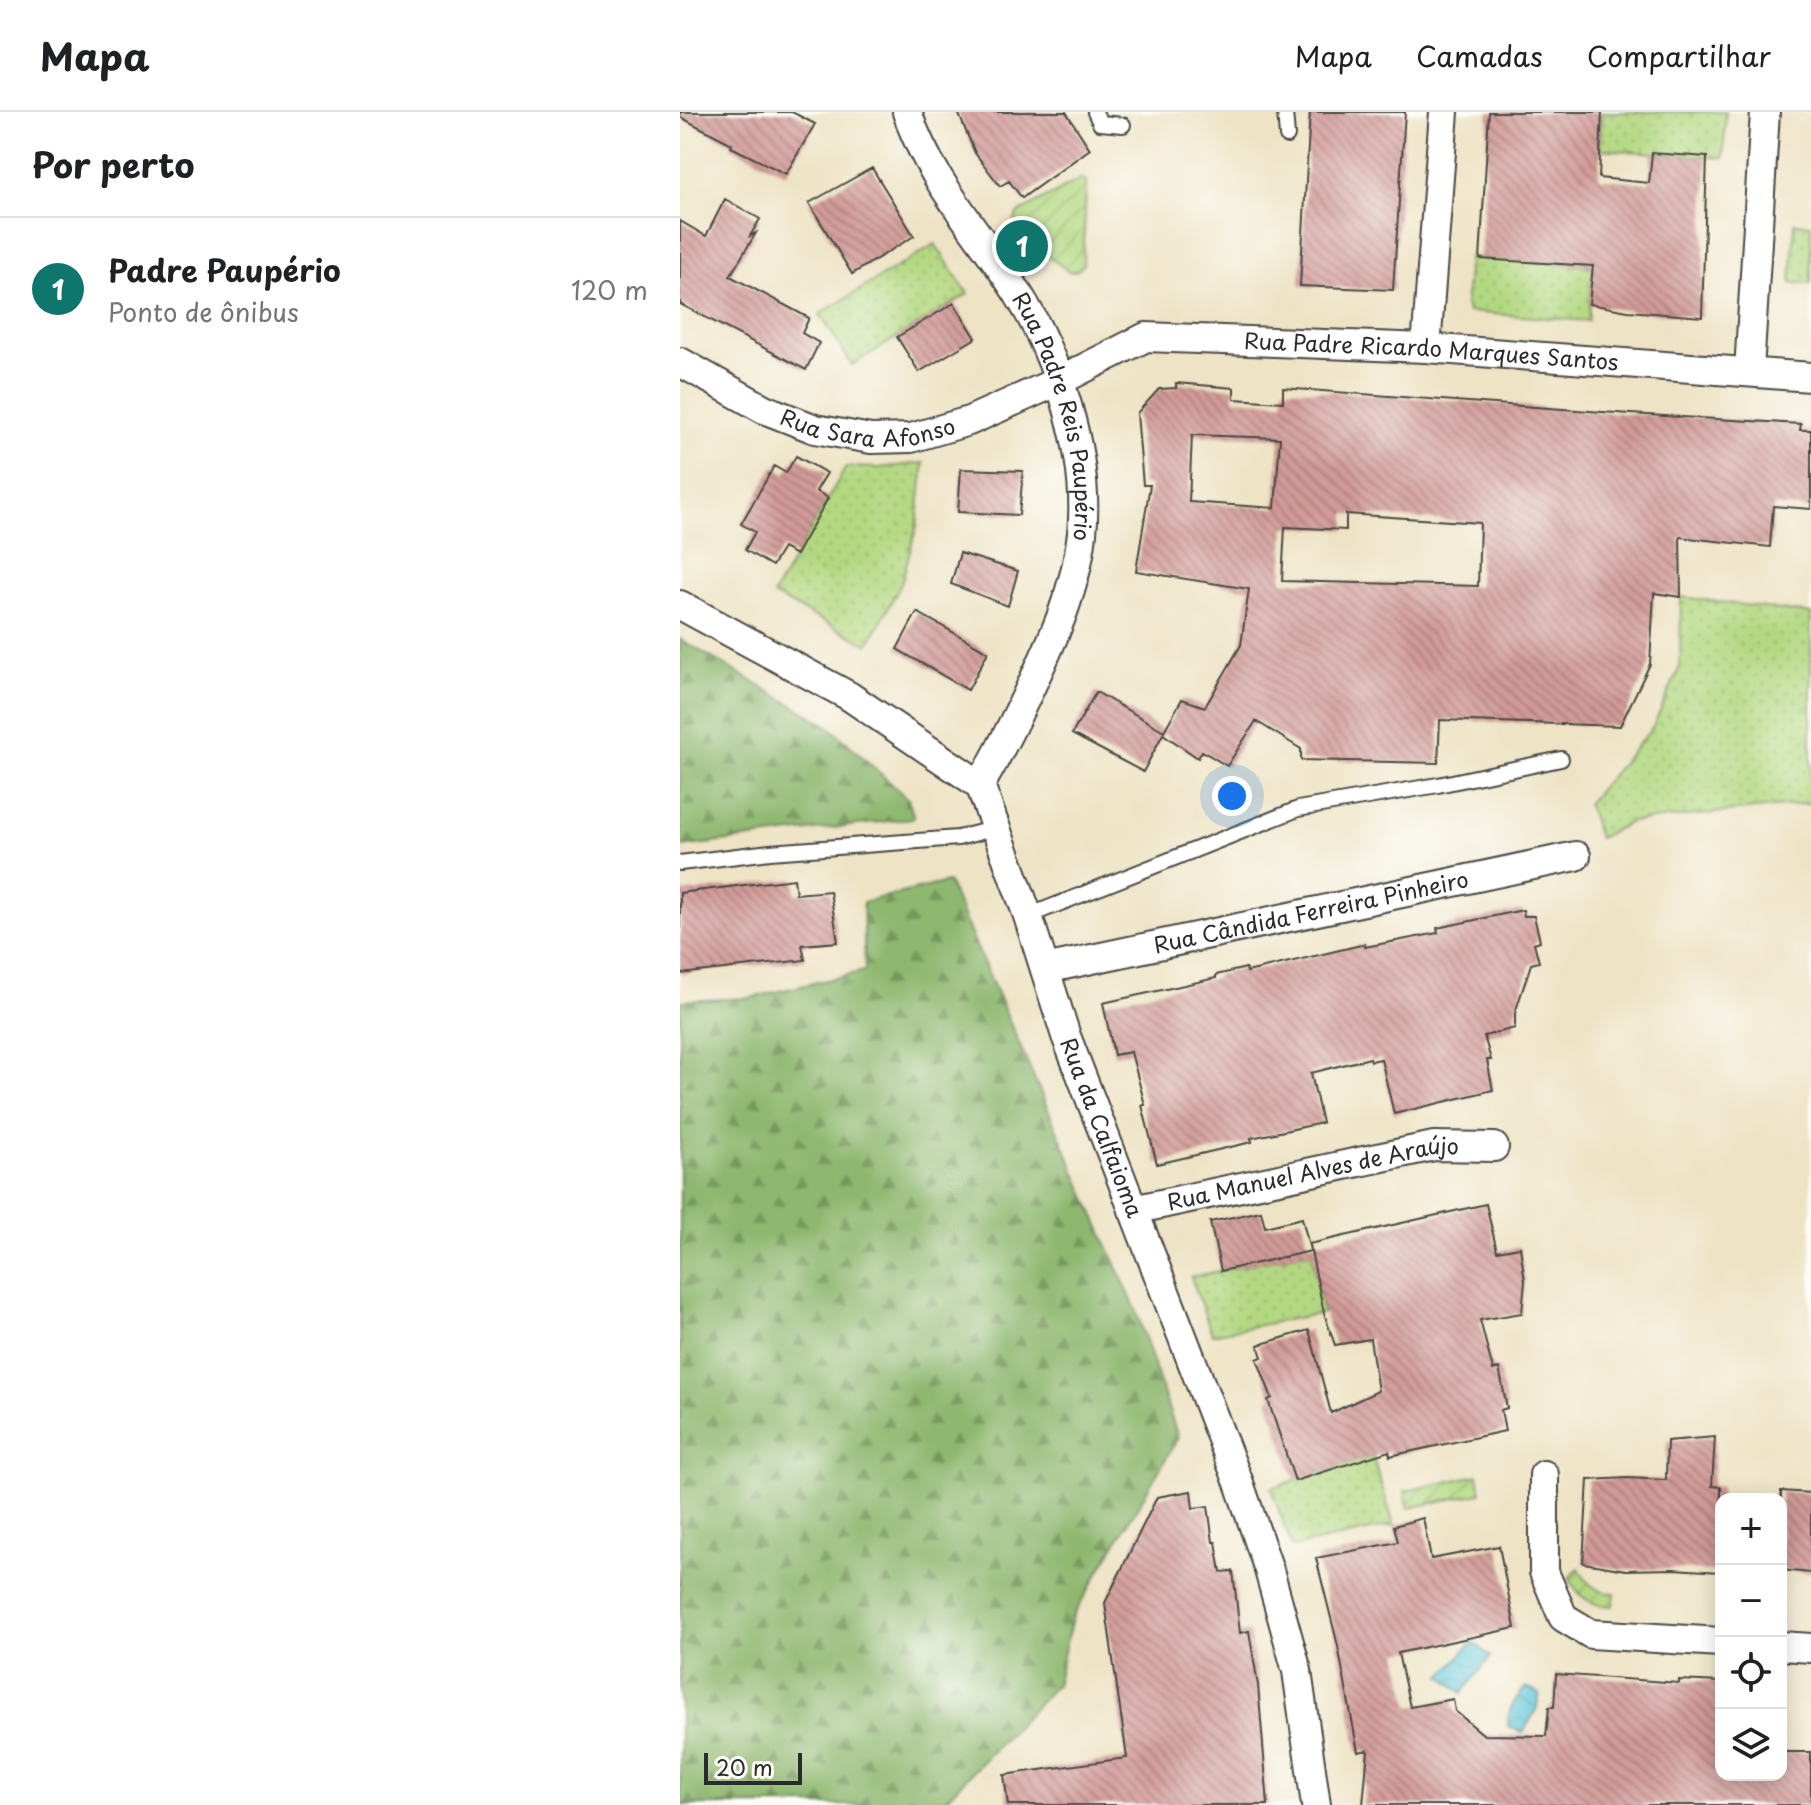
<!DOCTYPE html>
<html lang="pt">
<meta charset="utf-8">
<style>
:root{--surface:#fff;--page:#f2f2f2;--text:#202124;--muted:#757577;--line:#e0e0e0;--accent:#0f766e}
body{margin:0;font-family:"Playpen Sans",sans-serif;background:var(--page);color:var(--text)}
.controls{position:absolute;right:24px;bottom:24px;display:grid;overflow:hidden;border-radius:16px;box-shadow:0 4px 20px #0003}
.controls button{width:72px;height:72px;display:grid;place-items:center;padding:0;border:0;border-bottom:2px solid var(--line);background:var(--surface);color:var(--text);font:40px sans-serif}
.scale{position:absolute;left:24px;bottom:20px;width:98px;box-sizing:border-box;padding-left:8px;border:4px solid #2b2b2b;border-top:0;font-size:22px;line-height:28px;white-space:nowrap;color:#2b2b2b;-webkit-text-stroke:6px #fdfcf7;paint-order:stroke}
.you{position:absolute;left:552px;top:684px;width:28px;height:28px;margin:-20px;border:6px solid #fff;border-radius:50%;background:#1a73e8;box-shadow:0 0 0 12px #1a73e833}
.badge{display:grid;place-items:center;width:52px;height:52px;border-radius:50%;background:var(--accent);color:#fff;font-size:26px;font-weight:700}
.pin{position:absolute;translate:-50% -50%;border:4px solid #fff;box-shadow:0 2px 8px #0006}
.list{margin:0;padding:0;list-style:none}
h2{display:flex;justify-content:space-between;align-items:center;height:104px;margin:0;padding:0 32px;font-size:34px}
h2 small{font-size:26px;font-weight:400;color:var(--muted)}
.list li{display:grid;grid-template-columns:52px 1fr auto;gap:24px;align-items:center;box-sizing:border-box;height:144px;padding:0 32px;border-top:2px solid var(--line)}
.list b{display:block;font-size:30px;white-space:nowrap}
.list p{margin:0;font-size:26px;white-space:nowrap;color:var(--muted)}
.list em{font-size:26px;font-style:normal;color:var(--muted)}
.icon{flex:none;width:44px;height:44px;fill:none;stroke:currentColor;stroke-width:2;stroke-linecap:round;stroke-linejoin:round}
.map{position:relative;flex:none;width:1131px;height:1693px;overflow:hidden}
header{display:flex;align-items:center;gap:48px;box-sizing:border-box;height:112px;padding:0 40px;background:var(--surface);border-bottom:2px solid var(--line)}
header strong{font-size:38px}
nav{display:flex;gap:44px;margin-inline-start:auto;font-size:28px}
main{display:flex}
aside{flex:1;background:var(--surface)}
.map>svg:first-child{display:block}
.grass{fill:url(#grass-dots);stroke:#6f8256;stroke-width:2}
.forest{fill:url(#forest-firs);stroke:#5c724d;stroke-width:2}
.garden{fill:url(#garden-furrows);stroke:#6f8256;stroke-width:2}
.water{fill:url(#water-waves);stroke:#447882;stroke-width:2}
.building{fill:url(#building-back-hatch);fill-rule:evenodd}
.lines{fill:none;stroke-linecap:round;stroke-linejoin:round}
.service-casing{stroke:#484742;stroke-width:18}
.minor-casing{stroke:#484742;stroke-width:32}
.service{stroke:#fff;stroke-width:14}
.minor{stroke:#fff;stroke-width:28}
.labels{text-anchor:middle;stroke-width:6;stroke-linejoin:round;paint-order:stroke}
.street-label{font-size:22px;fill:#2b2b2b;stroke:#fdfcf7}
</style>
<header>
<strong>Mapa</strong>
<nav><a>Mapa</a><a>Camadas</a><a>Compartilhar</a></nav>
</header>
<main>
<aside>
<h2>Por perto<small></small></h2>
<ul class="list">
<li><span class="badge">1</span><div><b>Padre Paupério</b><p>Ponto de ônibus</p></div><em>120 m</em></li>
</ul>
</aside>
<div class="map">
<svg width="1131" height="1693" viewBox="0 0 1131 1693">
<defs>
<pattern id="grass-dots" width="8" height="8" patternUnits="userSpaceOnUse" patternTransform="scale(2)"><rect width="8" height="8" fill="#b3d881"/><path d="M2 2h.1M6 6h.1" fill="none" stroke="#9aba70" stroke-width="1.8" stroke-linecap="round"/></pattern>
<pattern id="forest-firs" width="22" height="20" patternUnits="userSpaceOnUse" patternTransform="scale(2)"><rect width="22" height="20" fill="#8eb86f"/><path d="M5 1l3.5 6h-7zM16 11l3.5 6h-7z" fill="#74965b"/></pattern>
<pattern id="garden-furrows" width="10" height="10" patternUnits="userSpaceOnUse" patternTransform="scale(2)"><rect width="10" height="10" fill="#b3d881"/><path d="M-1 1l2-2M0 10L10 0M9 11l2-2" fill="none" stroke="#9aba70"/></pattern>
<pattern id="water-waves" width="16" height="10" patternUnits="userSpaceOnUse" patternTransform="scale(2)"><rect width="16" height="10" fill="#5ec6da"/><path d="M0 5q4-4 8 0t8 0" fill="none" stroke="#52aabb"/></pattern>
<pattern id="building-back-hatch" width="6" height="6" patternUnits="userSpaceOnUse" patternTransform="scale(2)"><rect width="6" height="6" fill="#d19a97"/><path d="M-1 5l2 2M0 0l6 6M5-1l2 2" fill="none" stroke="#aa7e7b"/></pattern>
</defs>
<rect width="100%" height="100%" fill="#fdfcf7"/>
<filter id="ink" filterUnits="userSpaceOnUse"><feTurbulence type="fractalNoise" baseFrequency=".0125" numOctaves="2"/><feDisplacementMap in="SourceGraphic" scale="16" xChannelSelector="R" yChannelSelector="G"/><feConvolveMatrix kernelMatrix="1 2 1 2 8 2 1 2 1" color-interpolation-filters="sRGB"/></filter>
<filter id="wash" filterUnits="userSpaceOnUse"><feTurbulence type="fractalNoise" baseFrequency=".006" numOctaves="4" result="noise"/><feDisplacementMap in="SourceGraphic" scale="32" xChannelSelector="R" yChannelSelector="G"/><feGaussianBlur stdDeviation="1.8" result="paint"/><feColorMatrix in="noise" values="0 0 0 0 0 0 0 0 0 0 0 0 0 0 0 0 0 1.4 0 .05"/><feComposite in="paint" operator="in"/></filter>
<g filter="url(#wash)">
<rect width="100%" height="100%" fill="#eee3c5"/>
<path class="grass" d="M922,0H1046L1043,46L920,37Z
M1115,111L1131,112V172L1111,171Z
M255,132L288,182L172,253L140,202Z
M789,145L913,154L908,209L788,200L785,194Z
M244,351L237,413L221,472L188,533L93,483L166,355L199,356Z
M1001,485L1131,502V691L951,710L919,726L907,692L973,615L1000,555Z
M631,1139L643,1201L532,1222L511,1165Z
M692,1344L714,1413L612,1435L591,1376Z"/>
<path class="forest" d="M0,527L150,615L228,687L234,706L0,735Z
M268,770L456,1198L498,1326L392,1506L376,1573L260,1693H0V889L70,886L185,859L183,790Z"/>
<path class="garden" d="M400,67L406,69L403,153L398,158L390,160L348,130L334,112L337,102Z
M798,1363L801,1381L728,1396L725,1379Z
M899,1456C905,1471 918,1482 935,1481L933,1494C910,1494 900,1486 889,1466Z"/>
<path class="water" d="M793,1530L811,1545L782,1581L762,1564Z
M846,1575L860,1582L856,1598L843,1621L828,1614C827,1600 837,1585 846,1575Z"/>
<g id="blocks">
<path class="building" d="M0,0H112L135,12L106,62L51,35L52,32L0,5Z
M278,0H386L410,37L342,86L329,69L320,74L295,41Z
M630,0H725L713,178L620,174Z
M809,0H922L919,66L969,71L972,41L1027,45L1022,205L948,199L909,192L913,154L800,147Z
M192,56L234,124L172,162L129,91Z
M45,87L80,107L70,124L76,121L50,164L129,206L122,221L139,231L126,258L0,192V109L26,124Z
M274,191L296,226L239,260L217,225Z
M496,271L554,276V287L603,290V276L950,302L1121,312L1120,318H1131V397L1093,394L1090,435L1000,425L1001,485L974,481L970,552L940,614L760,608L758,651L621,648V637L576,609L547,654L522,639L518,646L483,622L463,660L392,622L416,580L484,619L502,587L525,595L561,533L569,477L456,459L470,373H463L457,301L479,277L496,276ZM512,323L600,326L595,396L509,390ZM666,402L800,411L798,474L602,469L605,415L666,418Z
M116,344L147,361L136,379L148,386L116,443L103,436L92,454L65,438L75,420L61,412L94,354L106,361Z
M281,357L343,359L339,403L278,400Z
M280,441L338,459L328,494L271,472Z
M237,500L308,540L288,578L217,537Z
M114,767L116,782L150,779L158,830L122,833L125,848L0,862V781Z
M843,798L844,804H854L860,829L854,831L859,850L851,852L835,901V916L804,924L811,948H807L813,978L714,1002L701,947L691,949L690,946L631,961L642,1011L571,1026L572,1030L477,1052L462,993H465L451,940L434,943L423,891L536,866V863L566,856L567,860L685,832V835L758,821L757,816Z
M806,1092L817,1139L840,1135L845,1169L842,1201L800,1208L813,1258L819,1256L827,1296L821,1298L825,1319L710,1344L709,1339L615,1369L588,1288L592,1286L577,1247L582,1245L578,1233L629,1218L651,1301L698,1279L690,1227L655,1233L644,1201L631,1139L541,1159L530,1110L581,1099L585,1115L622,1106L630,1138L629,1132Z
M1035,1325L1032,1374L1041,1375V1460L993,1457L946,1458L903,1451L908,1368L948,1366L986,1368L987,1329Z
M511,1379L513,1396L528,1394L533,1430H536L541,1460L553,1459L560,1521L569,1519L578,1573L588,1693H328L324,1663L447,1646L425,1491L477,1385Z
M1101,1379L1131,1381V1461L1101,1458Z
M743,1406L751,1447L819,1434L835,1516L718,1541L730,1595L773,1587L775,1599L804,1623L866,1624L869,1595H874L876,1562L999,1571V1568L1041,1570V1663H1101V1640H1131V1693H683L688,1638L678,1640L658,1534L636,1446L718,1430L714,1414Z"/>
</g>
</g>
<g filter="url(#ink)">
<use href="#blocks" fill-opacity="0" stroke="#484742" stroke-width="2"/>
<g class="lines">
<defs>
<path id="service" d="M415,0L420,11L443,13
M605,0L607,24
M0,751L90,740L278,726L316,716
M348,804L618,697L758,673L881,647"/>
<g id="minor">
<path id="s1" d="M227,0C249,68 299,120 337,180C378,245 410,344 402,421C396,480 370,534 345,587C331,616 317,645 300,673"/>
<path d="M746,236L764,0"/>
<path id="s2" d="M0,250L84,297L135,317L191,327L231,326L289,309L381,268L466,225L746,236L1131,265"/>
<path d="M1069,259L1085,0"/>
<path id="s3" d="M0,493L169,584L300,673L348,804L386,924L559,1371L589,1458L617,1559L636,1693"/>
<path id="s4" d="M365,857L896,744"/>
<path id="s5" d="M453,1098L754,1034L814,1035"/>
<path d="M864,1363V1460L883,1505L911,1522L1041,1530"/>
<path d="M1101,1534L1131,1536"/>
</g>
</defs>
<use href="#service" class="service-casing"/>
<use href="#minor" class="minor-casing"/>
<use href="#service" class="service"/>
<use href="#minor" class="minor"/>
</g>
</g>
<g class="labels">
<g class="street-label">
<text dy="8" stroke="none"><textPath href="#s2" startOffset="790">Rua Padre Ricardo Marques Santos</textPath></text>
<text dy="8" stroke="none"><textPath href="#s2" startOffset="204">Rua Sara Afonso</textPath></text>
<text dy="8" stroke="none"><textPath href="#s1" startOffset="344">Rua Padre Reis Paupério</textPath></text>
<text dy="8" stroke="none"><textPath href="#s4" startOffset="272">Rua Cândida Ferreira Pinheiro</textPath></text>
<text dy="8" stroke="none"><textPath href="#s3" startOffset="714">Rua da Calfaioma</textPath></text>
<text dy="8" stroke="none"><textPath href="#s5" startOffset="184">Rua Manuel Alves de Araújo</textPath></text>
</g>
</g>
</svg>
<div class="controls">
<button>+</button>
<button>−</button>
<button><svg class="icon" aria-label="locate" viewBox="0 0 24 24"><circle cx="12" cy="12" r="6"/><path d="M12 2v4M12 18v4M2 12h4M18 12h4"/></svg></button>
<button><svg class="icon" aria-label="layers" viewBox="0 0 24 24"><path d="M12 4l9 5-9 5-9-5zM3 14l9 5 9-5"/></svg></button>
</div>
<div class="scale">20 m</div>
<div class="you"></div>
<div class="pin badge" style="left:342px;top:134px">1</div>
</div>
</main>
